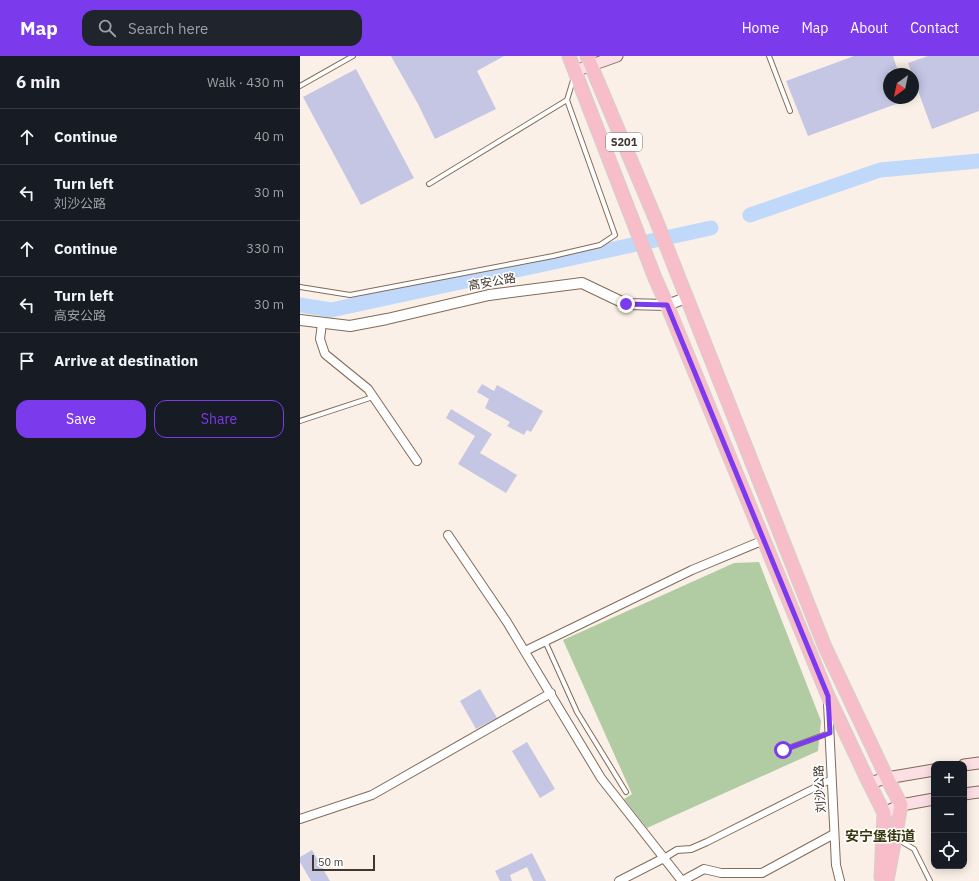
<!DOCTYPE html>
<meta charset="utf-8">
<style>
:root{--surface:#171b24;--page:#20242c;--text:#f1f3f6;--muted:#9ea1a6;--line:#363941;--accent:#7c3aed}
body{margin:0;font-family:"IBM Plex Sans","Noto Sans SC",sans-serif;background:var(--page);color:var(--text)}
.controls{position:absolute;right:12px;bottom:12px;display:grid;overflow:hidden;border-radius:8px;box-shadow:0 2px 10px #0003}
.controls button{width:36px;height:36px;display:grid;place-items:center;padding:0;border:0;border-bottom:1px solid var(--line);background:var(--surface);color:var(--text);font:20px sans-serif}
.compass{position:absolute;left:583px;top:12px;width:36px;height:36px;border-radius:50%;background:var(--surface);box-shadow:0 2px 10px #0003;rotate:213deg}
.scale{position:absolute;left:12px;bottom:10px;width:63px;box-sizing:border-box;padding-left:4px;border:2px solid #42372f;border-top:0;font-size:11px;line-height:14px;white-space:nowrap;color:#42372f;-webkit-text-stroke:3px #fff;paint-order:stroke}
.stop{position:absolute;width:12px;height:12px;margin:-9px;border:3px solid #7c3aed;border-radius:50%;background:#fff}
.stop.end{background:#7c3aed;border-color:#fff;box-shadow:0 1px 4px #0008}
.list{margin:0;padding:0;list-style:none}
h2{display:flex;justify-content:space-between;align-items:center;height:52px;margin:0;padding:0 16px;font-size:17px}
h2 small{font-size:13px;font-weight:400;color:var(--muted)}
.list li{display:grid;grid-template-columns:26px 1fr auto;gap:12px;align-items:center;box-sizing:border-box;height:56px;padding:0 16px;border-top:1px solid var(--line)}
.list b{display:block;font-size:15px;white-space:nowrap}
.list p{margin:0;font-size:13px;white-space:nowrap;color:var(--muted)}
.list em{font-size:13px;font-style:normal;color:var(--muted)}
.actions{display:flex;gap:8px;padding:12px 16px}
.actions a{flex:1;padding:9px 0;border:1px solid var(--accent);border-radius:12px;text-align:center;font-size:14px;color:var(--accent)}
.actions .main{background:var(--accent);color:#fff}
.icon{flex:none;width:22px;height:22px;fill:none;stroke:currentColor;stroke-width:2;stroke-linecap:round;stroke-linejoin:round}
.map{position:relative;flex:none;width:679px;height:825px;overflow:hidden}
header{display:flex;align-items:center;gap:24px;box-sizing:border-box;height:56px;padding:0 20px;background:var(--accent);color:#fff}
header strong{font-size:19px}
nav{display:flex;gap:22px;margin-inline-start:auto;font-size:14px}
.search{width:280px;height:36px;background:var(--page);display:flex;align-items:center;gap:10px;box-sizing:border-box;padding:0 14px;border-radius:12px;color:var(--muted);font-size:15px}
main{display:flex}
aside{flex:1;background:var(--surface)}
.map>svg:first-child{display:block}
.green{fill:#b1cba3}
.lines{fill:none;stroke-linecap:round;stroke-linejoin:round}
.river{stroke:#c0d9fb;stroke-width:15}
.building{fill:#c4c6e4}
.service-casing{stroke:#826b57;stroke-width:6}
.pedestrian-casing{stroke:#826b57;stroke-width:8}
.minor-casing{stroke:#826b57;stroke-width:10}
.tertiary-casing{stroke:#826b57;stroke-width:12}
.secondary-casing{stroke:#826b57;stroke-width:13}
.primary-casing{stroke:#d2cfcd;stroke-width:15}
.service{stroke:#fff;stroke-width:4}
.pedestrian{stroke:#fff;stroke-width:6}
.minor{stroke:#fff;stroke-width:8}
.tertiary{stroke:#fff;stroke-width:10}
.secondary{stroke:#fbdfe4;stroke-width:11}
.primary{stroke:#f7bec9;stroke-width:13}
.route{stroke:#7c3aed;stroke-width:5}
.labels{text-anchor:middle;stroke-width:3;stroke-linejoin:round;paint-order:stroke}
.shield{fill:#fff;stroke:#7b736d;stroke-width:1}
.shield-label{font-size:11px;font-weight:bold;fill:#42372f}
.street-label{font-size:12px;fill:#42372f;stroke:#fff}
.quarter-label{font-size:14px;font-weight:bold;fill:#39380e;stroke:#fff}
</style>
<header>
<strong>Map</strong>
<div class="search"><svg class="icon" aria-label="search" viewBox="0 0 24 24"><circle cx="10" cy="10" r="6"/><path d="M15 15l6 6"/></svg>Search here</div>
<nav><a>Home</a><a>Map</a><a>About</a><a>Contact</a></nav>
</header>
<main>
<aside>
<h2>6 min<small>Walk · 430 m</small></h2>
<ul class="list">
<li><svg class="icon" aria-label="ahead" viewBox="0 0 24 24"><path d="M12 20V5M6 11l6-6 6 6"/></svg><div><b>Continue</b></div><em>40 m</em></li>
<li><svg class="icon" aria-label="left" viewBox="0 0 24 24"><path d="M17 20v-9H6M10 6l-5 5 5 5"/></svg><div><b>Turn left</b><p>刘沙公路</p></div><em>30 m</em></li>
<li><svg class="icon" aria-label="ahead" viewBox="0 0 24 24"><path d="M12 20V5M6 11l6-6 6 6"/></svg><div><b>Continue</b></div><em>330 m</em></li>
<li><svg class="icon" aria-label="left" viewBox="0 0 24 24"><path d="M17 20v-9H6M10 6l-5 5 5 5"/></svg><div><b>Turn left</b><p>高安公路</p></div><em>30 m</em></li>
<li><svg class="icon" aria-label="arrive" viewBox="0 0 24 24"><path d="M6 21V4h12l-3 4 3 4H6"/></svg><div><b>Arrive at destination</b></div></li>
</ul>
<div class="actions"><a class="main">Save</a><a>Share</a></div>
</aside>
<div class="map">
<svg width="679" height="825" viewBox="0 0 679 825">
<rect width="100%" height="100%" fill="#fbf0e7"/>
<path class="green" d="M459,506L521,665L518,695L347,772L324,743L332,738L263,584L434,507Z"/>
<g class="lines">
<path class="river" d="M450,159L580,114L679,105
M0,249L31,254L411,172"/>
</g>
<path class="building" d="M91,0H204L177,15L196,53L135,83L118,48Z
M554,0H593L597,12L589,15V42L610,43L508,80L486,25Z
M628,0H679V55L632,73L613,21V18H612L608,7Z
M56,13L114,122L61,149L3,41Z
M182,328L194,335L197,329L243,355L231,376L227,374L224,379L207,370L210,366L185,352L189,343L177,336Z
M151,353L192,378L180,397L217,419L206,437L158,408L175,380L146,362Z
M180,633L197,662L176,673L160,645Z
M227,686L255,733L240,742L212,695Z
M12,794L30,825H11L0,806V801Z
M232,797L246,825H233L227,811L210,819L212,825H200L195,815Z"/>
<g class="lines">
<defs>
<path id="service" d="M469,0L490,55
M0,30L53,0
M129,128L267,44L274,21
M0,231L50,239L253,200L300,189L315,179L267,44
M0,365L73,341
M245,585L277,656L326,736
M483,694L529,677
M597,783L614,793L630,825"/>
<path id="pedestrian" d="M364,802L377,794L391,793L407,786L532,723"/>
<path id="minor" d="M22,267L20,283L25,298L68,333L117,405
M148,479L207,566L301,722L382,825
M225,595L392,514L464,484
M528,647L536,809L540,825
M0,763L72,739L251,637
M319,825L364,802
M382,825L404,813L421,817H462L534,778"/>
<path id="tertiary" d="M0,264L50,270L87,263L189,239L282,227L326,248L367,249L386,242"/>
<path id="secondary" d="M275,15L317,0
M664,709L679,707
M569,727L587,722L634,714
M664,738L679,736
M584,757L601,749L634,743"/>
<path id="primary" d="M269,0L355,222L367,249L528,640L569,727L584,757L581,821
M287,0L356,164L525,591L587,722L601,749L587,825"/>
</defs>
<use href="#service" class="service-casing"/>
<use href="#pedestrian" class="pedestrian-casing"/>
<use href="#minor" class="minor-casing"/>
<use href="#tertiary" class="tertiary-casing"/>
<use href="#secondary" class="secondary-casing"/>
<use href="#primary" class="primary-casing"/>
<use href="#service" class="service"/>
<use href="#pedestrian" class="pedestrian"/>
<use href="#minor" class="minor"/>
<use href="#tertiary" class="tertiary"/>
<use href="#secondary" class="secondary"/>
<use href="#primary" class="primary"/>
</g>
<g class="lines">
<path class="route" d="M326,248L367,249L528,640L530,677L483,694"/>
</g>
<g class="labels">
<rect class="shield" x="306" y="77" width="36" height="18" rx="3"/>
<g class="shield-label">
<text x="324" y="90">S201</text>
</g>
<g class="street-label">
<text transform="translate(192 226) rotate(-10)" y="4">高安公路</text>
<text transform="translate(520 733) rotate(-93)" y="4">刘沙公路</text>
</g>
<g class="quarter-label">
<text x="580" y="785">安宁堡街道</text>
</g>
</g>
</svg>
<div class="controls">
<button>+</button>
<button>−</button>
<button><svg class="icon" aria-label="locate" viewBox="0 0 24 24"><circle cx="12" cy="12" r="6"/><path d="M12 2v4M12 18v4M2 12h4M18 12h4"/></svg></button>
</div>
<svg class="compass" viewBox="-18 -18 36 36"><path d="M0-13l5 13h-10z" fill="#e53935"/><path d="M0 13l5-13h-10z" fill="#9ea1a6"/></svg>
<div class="scale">50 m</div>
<div class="stop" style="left:483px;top:694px"></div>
<div class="stop end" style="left:326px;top:248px"></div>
</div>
</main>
